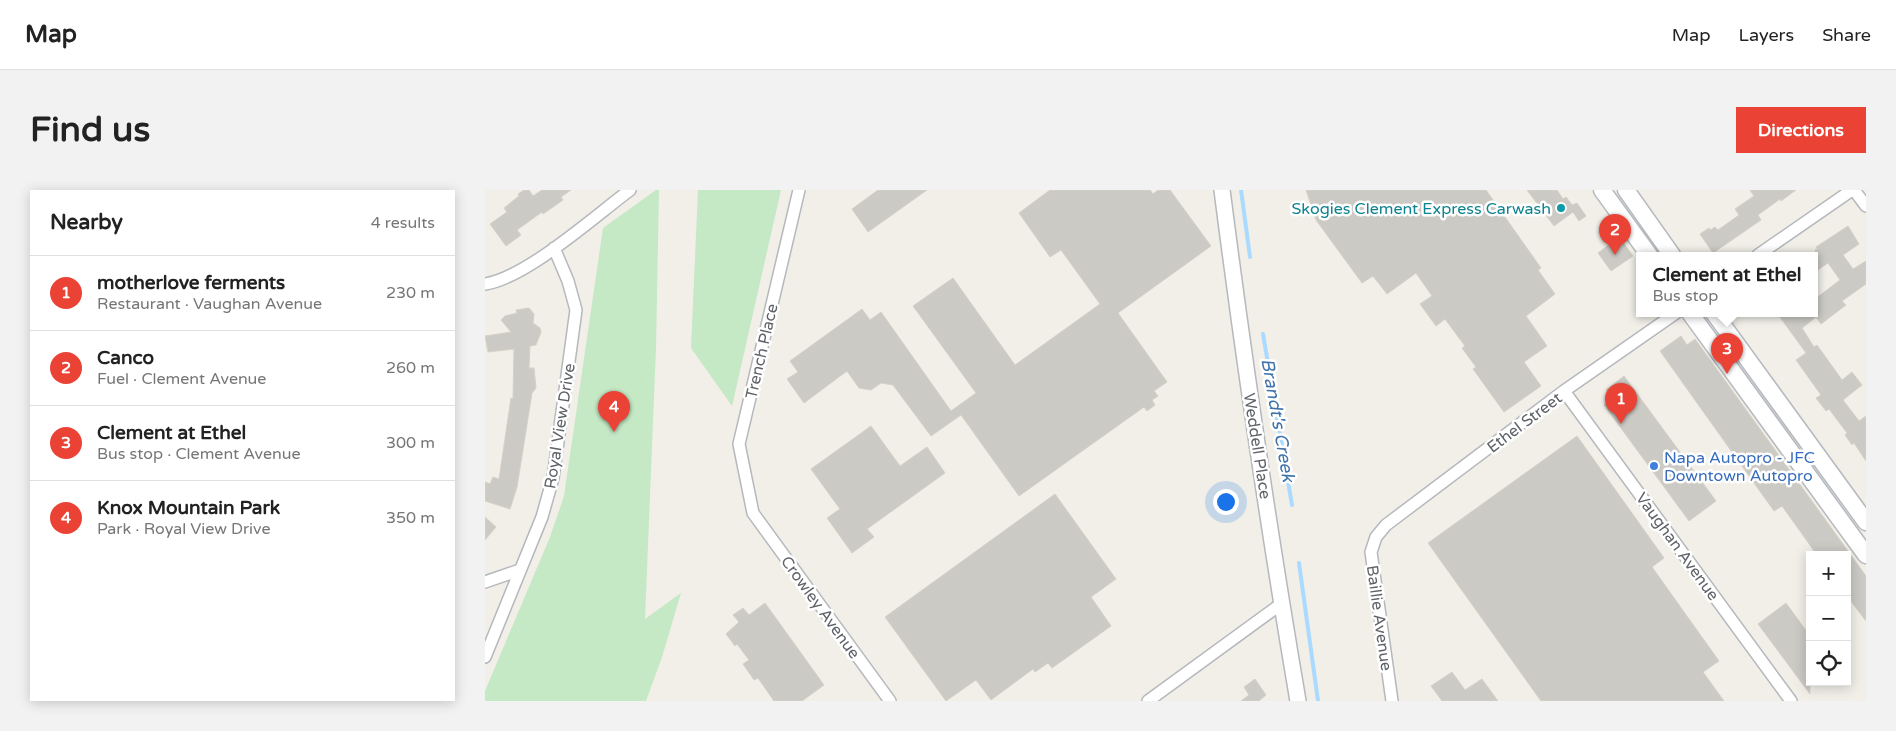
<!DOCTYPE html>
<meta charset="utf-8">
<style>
:root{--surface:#fff;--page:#f2f2f2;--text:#222;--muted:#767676;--line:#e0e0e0;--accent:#ea4335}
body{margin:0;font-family:"Varela Round",sans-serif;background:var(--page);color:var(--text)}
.controls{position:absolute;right:15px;bottom:15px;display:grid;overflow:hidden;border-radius:0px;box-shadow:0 2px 12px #0003}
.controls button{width:45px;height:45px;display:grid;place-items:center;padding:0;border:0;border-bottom:1px solid var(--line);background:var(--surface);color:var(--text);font:25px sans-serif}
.you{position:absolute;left:740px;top:311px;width:18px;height:18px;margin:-12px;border:4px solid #fff;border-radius:50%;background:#1a73e8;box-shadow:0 0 0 8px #1a73e833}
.badge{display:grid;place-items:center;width:32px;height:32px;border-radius:50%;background:var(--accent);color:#fff;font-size:16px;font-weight:700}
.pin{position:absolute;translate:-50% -41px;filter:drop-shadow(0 1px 2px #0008)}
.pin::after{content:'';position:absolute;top:26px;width:18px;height:15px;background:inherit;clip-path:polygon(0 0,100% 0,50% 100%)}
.popup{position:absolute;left:1151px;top:62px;width:182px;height:65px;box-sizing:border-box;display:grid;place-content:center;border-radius:0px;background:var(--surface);filter:drop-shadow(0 1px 4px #0005);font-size:16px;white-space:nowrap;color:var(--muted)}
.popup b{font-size:19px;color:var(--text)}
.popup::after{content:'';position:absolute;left:50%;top:100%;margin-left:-10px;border:10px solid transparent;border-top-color:var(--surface)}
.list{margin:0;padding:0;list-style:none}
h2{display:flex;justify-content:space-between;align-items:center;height:65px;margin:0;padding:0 20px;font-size:21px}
h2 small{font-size:16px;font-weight:400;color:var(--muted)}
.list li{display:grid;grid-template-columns:32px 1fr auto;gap:15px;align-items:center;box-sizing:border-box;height:75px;padding:0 20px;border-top:1px solid var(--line)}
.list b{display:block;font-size:19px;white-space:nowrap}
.list p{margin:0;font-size:16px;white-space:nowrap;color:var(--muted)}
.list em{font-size:16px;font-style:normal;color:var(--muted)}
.icon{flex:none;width:28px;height:28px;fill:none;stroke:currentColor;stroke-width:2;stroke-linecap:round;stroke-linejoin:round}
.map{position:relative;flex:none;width:1381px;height:511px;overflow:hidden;border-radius:0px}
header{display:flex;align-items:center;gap:30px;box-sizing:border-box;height:70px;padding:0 25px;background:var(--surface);border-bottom:1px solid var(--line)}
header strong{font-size:24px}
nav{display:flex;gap:28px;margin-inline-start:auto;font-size:18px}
.intro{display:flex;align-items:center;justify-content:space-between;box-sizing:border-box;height:120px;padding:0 30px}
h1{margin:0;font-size:35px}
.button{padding:12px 22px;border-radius:0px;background:var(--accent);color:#fff;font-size:18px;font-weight:700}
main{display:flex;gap:30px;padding:0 30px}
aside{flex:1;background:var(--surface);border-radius:0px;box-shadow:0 2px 12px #0003}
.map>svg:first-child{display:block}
.green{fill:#c5e8c5}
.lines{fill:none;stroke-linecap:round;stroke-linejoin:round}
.stream{stroke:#aadaff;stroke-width:4}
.building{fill:#cccac5;stroke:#d6d1c6}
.minor-casing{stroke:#b5b8bc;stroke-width:14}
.tertiary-casing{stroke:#b5b8bc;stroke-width:18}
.secondary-casing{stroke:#b6babf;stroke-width:19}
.minor{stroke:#fff;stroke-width:11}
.tertiary{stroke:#fff;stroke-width:15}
.secondary{stroke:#fff;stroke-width:16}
.culture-dot{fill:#0f9aa8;stroke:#fff;stroke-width:2}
.shop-dot{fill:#3f7fe0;stroke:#fff;stroke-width:2}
.labels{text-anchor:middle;stroke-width:5;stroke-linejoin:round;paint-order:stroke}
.culture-label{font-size:16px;fill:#0d838f;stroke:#fff;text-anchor:end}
.street-label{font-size:16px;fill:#5f6368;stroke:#fff}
.shop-label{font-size:16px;fill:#366cbe;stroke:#fff;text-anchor:start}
.water-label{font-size:18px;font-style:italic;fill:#4174aa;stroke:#fff}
</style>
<header>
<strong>Map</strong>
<nav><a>Map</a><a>Layers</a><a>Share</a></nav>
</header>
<div class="intro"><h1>Find us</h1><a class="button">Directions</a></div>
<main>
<aside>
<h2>Nearby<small>4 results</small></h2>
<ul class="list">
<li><span class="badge">1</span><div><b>motherlove ferments</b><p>Restaurant · Vaughan Avenue</p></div><em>230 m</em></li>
<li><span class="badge">2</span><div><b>Canco</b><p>Fuel · Clement Avenue</p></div><em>260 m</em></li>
<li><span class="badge">3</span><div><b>Clement at Ethel</b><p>Bus stop · Clement Avenue</p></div><em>300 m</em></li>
<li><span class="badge">4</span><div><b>Knox Mountain Park</b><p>Park · Royal View Drive</p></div><em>350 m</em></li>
</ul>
</aside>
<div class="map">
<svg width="1381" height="511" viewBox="0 0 1381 511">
<rect width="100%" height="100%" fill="#f1efe8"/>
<path class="green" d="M171,0H174L171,158L160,429L196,403L177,467L161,511H0V501L65,347L79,306L118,38Z
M213,0H296L247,216L206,158Z"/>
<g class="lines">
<path class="stream" d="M756,0L765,67
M778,144L807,315
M814,373L833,511"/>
</g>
<path class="building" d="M39,0H44L48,6L57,0H86L76,7L78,10L58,24L57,22L32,40L36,45L21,56L5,34L22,22L19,18L34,6L33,4Z
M393,0H442L383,42L367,19Z
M565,0H665L668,4L673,0H685L726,56L633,123L682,192L669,201L673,206L667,210L670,215L662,221L659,217L534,306L476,225L446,246L408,195L396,193L386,200L374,198L362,181L319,213L302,189L313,182L305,171L377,119L385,130L396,122L466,221L491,203L428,116L468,88L530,175L615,114L576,60L565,67L534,23Z
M821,0H1001L1056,78L1053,80L1070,104L1041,126L1062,156L1039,172L1056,196L1019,222L988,179L991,177L977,158L980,156L960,129L951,136L935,114L947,106L931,83L902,104L888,86L877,93L831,30Z
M1042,0H1072L1078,9L1081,7L1087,15L1092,13L1101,26L1094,31L1088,22L1069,36Z
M1265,0H1311L1296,11L1295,9L1273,25L1276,30L1228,63L1215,44L1224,38L1225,40L1230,37L1233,40L1254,25L1250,19L1269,6Z
M1363,36L1374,54L1358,65L1368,79L1381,71V94L1357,111L1361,115L1336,134L1331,127L1317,138L1329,157L1332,155L1357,190L1367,182L1377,195L1358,210L1374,231L1381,226V271L1369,253L1367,255L1360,245L1362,243L1344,219L1341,221L1331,208L1336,205L1311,170L1321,163L1292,123H1330V109L1355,90L1343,73L1330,82V60L1333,58L1331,57Z
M1134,47L1148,66L1126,81L1113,63Z
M44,118L49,124L48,133L55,138L56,142L51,155L45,156L44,178H49L51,198L47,203L32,297L25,319L0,311V292L5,294L8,287L14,289L26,208L28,209L29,159L3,162L0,146L26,142L16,130L20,126L32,123L31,120Z
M1196,146L1202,155L1210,149L1381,386V431L1362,406V365H1332L1297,316L1289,321L1175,161Z
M1139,186L1231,311L1204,331L1119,215L1127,208L1121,200Z
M386,236L415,276L442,257L460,283L382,339L389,347L367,363L342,328L355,319L326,279Z
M1092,246L1179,368L1167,377L1234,471L1218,482L1239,511H1056L943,353Z
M570,304L631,389L606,407L626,436L567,478L563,473L550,482L548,479L506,510L491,490L461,511L400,427Z
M0,327L11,337L0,350Z
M280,413L339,495L317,511H289L273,488L269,490L258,474L264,470L252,454L250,456L241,444L254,432L248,425L258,418L264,425Z
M1301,413L1325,446V504L1273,434Z
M967,482L980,500L997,489L1013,511H957L946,496Z
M770,489L781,505L774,511H756L764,505L759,497Z"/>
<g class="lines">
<defs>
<path id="minor" d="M314,0L254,254L268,323L405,511
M1369,0L1381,16
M1273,65L1367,0
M0,94C41,88 110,26 145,0
M1079,201L1306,511
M0,392L35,380
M0,467L57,327L68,288L91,120L83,91L69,58
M663,511L796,414
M907,511L886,362L891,347L901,335L1079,201L1191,123"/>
<path id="tertiary" d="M737,0C759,171 784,341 813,511"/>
<path id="secondary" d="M1117,0L1164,65
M1141,0L1187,65
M1205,123L1381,365
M1229,123L1381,332"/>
</defs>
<use href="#minor" class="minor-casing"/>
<use href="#tertiary" class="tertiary-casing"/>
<use href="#secondary" class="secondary-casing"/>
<use href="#minor" class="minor"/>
<use href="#tertiary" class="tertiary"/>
<use href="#secondary" class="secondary"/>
</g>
<circle class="culture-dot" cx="1076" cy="18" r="5"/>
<circle class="shop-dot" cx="1169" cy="276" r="5"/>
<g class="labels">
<g class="culture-label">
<text x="1066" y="24">Skogies Clement Express Carwash</text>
</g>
<g class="street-label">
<text transform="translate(276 161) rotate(-77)" y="6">Trench Place</text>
<text transform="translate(1039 232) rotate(-37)" y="6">Ethel Street</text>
<text transform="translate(74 236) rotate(-81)" y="6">Royal View Drive</text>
<text transform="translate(773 256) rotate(81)" y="6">Weddell Place</text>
<text transform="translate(1193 356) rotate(54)" y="6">Vaughan Avenue</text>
<text transform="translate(336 417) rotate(54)" y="6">Crowley Avenue</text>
<text transform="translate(895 428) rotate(82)" y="6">Baillie Avenue</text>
</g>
<g class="shop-label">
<text x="1179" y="273">Napa Autopro - JFC<tspan x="1179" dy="18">Downtown Autopro</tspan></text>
</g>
<g class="water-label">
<text transform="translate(793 230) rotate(80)" y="6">Brandt's Creek</text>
</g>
</g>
</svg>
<div class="controls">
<button>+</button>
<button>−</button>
<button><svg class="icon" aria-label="locate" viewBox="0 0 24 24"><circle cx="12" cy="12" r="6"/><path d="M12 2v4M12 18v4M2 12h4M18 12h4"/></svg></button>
</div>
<div class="you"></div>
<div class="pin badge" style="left:1136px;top:234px">1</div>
<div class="pin badge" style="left:1130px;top:65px">2</div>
<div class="pin badge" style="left:1242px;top:184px">3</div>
<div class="popup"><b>Clement at Ethel</b>Bus stop</div>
<div class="pin badge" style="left:129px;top:242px">4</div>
</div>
</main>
